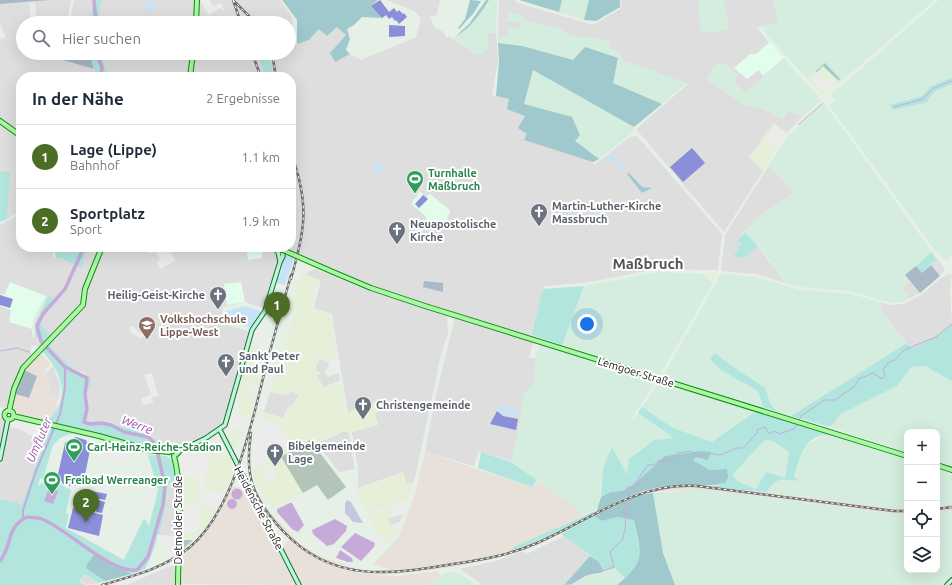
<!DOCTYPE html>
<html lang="de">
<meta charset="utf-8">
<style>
:root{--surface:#fff;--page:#f6f6f7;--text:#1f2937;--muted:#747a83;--line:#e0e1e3;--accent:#4c6d25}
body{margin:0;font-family:Ubuntu,sans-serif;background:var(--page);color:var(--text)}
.controls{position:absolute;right:12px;bottom:12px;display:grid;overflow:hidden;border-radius:8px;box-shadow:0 4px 16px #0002}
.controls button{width:36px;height:36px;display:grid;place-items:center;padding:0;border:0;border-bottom:1px solid var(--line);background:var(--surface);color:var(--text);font:20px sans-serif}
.you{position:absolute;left:587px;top:324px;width:14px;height:14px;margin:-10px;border:3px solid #fff;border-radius:50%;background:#1a73e8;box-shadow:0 0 0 6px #1a73e833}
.badge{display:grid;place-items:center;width:26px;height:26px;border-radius:50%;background:var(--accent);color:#fff;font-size:13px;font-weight:700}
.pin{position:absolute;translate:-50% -33px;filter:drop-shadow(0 1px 2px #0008)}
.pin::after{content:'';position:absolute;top:21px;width:14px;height:12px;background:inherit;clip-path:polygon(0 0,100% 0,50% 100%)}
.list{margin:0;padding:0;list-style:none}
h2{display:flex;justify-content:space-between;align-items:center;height:52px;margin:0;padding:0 16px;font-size:17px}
h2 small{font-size:13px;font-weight:400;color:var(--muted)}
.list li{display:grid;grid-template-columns:26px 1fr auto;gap:12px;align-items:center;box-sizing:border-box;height:64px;padding:0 16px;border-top:1px solid var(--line)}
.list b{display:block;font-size:15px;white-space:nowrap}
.list p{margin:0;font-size:13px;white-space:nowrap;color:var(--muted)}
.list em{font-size:13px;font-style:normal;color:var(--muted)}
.icon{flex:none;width:22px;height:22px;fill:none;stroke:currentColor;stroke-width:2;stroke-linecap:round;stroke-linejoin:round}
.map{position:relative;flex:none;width:952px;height:585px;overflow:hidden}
.search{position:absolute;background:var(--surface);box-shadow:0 4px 16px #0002;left:16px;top:16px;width:280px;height:44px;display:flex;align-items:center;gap:10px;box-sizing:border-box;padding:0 14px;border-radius:22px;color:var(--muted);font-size:15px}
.panel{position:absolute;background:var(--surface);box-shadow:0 4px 16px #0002;left:16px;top:72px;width:280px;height:180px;border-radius:16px}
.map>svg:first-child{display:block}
.residential{fill:#dddedd}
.commercial{fill:#e6efd8}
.industrial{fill:#e8e1d9}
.education{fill:#e3fdec}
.construction{fill:#b3c4b9}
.farmland{fill:#d4edde}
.grass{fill:#b1e5de;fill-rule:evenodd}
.forest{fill:#9fc9cc}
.wetland{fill:#c5c8dc}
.cemetery{fill:#aab8c7}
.park{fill:#c8e2f6}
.pitch{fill:#8b8ed8}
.parking{fill:#ececec}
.water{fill:#c6abda}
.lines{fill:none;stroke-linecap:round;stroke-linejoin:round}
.stream{stroke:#c6abda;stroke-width:1}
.canal{stroke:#c6abda;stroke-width:2}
.river{stroke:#c6abda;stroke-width:3.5}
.secondary-casing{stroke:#0e703b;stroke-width:5.5}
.primary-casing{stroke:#0c900f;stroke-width:6}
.secondary{stroke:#c0f5d5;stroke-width:3.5}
.primary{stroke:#adf5a7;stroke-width:4}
.rail-casing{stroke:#6e6e6e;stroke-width:2.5}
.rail{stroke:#fff;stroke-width:1;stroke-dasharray:3;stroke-linecap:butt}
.primary-bridge-casing{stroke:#0c900f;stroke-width:6;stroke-linecap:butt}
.primary-bridge{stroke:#adf5a7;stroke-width:4}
.labels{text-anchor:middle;stroke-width:4;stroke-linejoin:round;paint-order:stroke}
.leisure-label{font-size:11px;font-weight:bold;fill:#27864d;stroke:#fff;text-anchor:start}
.worship-label{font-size:11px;font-weight:bold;fill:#5b616d;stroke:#fff;text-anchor:start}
.education-label{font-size:11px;font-weight:bold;fill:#785e54;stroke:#fff;text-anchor:start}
.street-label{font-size:11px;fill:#202020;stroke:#fff}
.water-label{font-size:12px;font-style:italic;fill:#9c53a9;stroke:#fff}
.district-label{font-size:15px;font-weight:bold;fill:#535353;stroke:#fff}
</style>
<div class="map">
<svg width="952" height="585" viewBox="0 0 952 585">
<rect width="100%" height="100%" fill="#e7f0e7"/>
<path class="residential" d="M50,0H71L67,23H23V53H62L61,59L94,69L97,77H21V211L7,219L9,173L0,171V39L6,37L0,24V4Z
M74,0H93L90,23H70Z
M101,0H280L292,16L294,45L309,40L319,29L337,27L346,35L330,53L335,62L350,54L361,60L416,37L421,18L414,11L387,0H440L437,15L430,17L435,28L442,31L447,38L449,37L478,55L488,33H496L498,61L492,95L510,99L525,116L527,135L524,140L578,157L593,162L594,165L630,137L637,136L722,234L718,270L657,269L584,283L544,286L530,336L382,290L284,247H291V77H108L101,53H289V23H98Z
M499,0H516L515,2L593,25L620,9L621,0H773L778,22L757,28L784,59L745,93L733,81L738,74L721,62L742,104L761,108L783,119L788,110L802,117L787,133L774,123L749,157L763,171L724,232L636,129L688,84L622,60L610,49L611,43L590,37H576L563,32V30L523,20L524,17L510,12L507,21L522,23L520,30L508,37H498Z
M768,167L778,175L794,193L761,215L742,234L739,242L741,244L744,258L758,246L785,283L756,274L721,271L725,235Z
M21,214V247H52L53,258H59L80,267L88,247H281L265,309L245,302L223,307L222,320L227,325L249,331L223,425L179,448L175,442L162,443L137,430L105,422L87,421L86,394L91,384L85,373L74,370L51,347L50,335L40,324L44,314L56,300L47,296L35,318L32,330V337L40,338L43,343L39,348L38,346L31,345V356L22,366L16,377L7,404L5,408L0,407V225Z
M936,257L945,269L940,276L931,265Z
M315,269L370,291L447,315L448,333L441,355L414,482L407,484L403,472L358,488V468L352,432L378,425L348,413L332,314L314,308L321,280L306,275L308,272Z
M948,274L952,275L950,289L952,324L931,339L912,349L882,312L880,302L891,305L904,304L921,295L941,278Z
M909,281L920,293L910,298L903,289Z
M455,317L541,345L534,367L535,383L529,388L511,461L479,451L474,466L425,452L436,395Z
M319,359L329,362L328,367L324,371L328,377L339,373L340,380L324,387L316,376L320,373L315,370Z
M53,366L60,385L59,396L51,395L50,384L46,373Z
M270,392L289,395L290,392L299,394L284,418L264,412Z
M0,418L11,424V427L19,429L44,441L22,504L0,499Z
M348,430L355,469L339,472L317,443Z
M175,482L177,536L157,535L167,500L168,484Z
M403,514L400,522L390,525L388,519Z
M564,536L590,556L564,585H482L460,569L496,561L523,551L527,554Z
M173,565L176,567V585H126Z
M85,574L99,583L87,585L80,582Z"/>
<path class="commercial" d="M825,63L842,81L824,97L808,79Z
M774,123L787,133L763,171L749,157Z
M301,273L318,279L310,307L330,313L333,335L336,359L332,360L319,356L315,370L321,373L317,376L325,389L341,383L345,413L380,401L382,411L375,413L378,425L352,432L344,431L314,445L346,487L328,500L317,485L273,508L259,488L250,464L252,448L263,412L283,418L287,407L292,405L299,395L287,390L286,395L270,392L291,326L293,298Z
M704,274H718L713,279V283L706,279Z
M250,343L258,345V349L266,351L250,415H247L237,448L233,449L224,435Z
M218,436H220L234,464L232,475L212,519L193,540H181L182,480L180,456Z
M403,472L407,484L414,482L403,514L388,519L390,525L397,533L388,543L377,532L357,493L358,488Z"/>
<path class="industrial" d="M40,353L51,364L45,371L50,384L51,394L59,396L55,405L57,406L54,415L47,421L19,414L13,409L15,394L29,398L31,375L24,370Z
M425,452L532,487L539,481L585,514L509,551L543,539L635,493L659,487L695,486L767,492L894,509H907V514H894L767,497L697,490L661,491L636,496L623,501L552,538L513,554L460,566L398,574L371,575L398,576L438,571L440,576L427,585H301L281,546L290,540L278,528L261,505L248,476L250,474L256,490L269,511L300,544L324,558L360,570L358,573L362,574L365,571L391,573L394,571L373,564L398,538L414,498Z
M232,485L249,493L295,581L294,585L181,584V557L202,537L220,513Z
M952,505V511L937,513V507Z"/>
<path class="education" d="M770,42L784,58L763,76L759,70L747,79L734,68L750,54H756Z
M419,191L426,197L430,194L450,210L445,229L425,227L426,217L412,204L414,198L416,199Z
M246,247H269L266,251L262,252V258L248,260Z
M10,282L46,296L34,318L32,329L9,322L11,310L0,306V294L4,295Z
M241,282L245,302L227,305L224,284Z"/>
<path class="construction" d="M310,440L346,487L328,500L317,485L303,493L281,457Z
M181,540H193L181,551Z"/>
<path class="farmland" d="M489,0H497L496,33H488V49L478,55L452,39L469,27Z
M562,0H589L584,20L559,12Z
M698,0H724L729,29L701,34Z
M773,0H935L842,81L825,63L808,79L767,35L761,26L778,22Z
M939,0H952V78L931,86L922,96L891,105L893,110L929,100L934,92L952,84V255L947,260L942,258L934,249L829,105L835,100L831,95Z
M510,12L525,17L524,20L564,30L563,32L576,37H590L611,42L610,49L621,53L622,60L687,83L662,104L613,83L618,58L573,60L504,43H498V37H508V28L520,29L522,23L507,21Z
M784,59L819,97L820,101L802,117L788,110L783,119L761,108L742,104L707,80L714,65L721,62L738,74L733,81L745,93Z
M533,70L634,127L632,133L599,159L523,104Z
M822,104H825L932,252L905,275L909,281L903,289L910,298L903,302L892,303L850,291L800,287L785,283L766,255L745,232L761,215L794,193L778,175L768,167L789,135Z
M658,272L704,274L706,279L713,283L660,375L531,335L544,290L584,286Z
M721,274L756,277L800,290L850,294L880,302L882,312L907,343L791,416L778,412L771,405L765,388L761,385L729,364L716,353L748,384L758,391L763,407L663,376Z
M541,345L656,380L631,420L632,421L638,413L675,438L654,440L637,452L629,459L627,476L612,448L603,468L599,505L595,511L585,514L511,461L520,428L522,399L525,392L535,383L534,367Z
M925,366L952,381V466L937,462V432H907V452L830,427L841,414L897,386L911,367Z
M659,382L756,411L712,442L673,428L642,407Z
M824,435L842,437L907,458V509H894L767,492L773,483L777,480L799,481L794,477L799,460L806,446Z
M765,440L773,441L789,452L785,478L766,472L756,489L739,482L732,475Z
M937,467L952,472V505L937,507Z
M696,490L767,497L894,514H907V570H937V513L952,511V577L945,585H675L663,553L653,493Z
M615,568L625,578L617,585H570L591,574H600Z
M446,572L458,573L478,585H427Z"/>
<path class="grass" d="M93,0H101L98,23H90Z
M89,53H101L108,77H97Z
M257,53H269L274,77H265Z
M952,78V84L934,92L927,102L893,110L890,105L922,96L931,86Z
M0,171L10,172L7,219L0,222Z
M745,232L758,246L744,258L734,256L741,244L739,242L736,243Z
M54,247H88L81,268L60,258H56Z
M932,252L936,259L922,273L916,266Z
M584,286L562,345L531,335L543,289Z
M48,296L56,300L44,314L40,324L50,335L51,347L74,370L90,377L91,384L86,395L87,421L105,422L137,430L162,443H169L166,448L152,449L99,433L47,421C72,399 62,372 42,351L47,347L41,338L35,337V323Z
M952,324V381L925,366L911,367L897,386L841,414L830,427L791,416L907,343L912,349L931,339Z
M715,353L729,364L761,385L765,388L771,405L778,412L763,407L758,391L721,370L710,359Z
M642,407L673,428L712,442L756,411L842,437C836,438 829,434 823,435C803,439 799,460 794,477L799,481C783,480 776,476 767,492L709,487L725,483L727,469L710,470L693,460L700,451L665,456L632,486L622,491L611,492L601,497L603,468L612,447L627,475L629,459L654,440L674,438L638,413ZM765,440L773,441L789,452L785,478L766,472L756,489L739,482L732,475Z
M46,426L75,432L60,438L53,445L43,479L40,478L38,485H40L41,483L53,484L54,481L71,490L66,513L69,514L66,528L124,560L144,518L149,526L158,490L148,455L166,456L172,460L175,482L168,484C166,513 158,543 145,569L132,574L95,553L87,569L105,581L99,583L85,574L79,582L85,585H0V499L22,504L43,445Z
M481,452L511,462L537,480L532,487L478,468Z
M595,511L596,513L543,539L507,552L516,546Z
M594,516L602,521L618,517L634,519L640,554L637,566L625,578L615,568L604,571L598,561L561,534Z"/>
<path class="forest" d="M282,0H378L371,6L382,18L362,17L354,25L347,29L350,39L346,50L350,54L335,62L330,53L346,35L337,27L327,36L319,29L309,40L297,44V20Z
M470,0L481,1L473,14L459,29L458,28L465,19Z
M486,0H489C480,14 471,28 456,36L469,24Z
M519,0H562L559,12Z
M589,0H620V7L596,21L584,20Z
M498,43L522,46L573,60L585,47L618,58L613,83L662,104L634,127L533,70L524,104L572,117L580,135L575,141L599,159L593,162L524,140L527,134L518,128L525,116L507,109L509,99L496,96L499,61Z
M825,63L840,79L839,81L823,66L817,72H815Z
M629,173L642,187L652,188L642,193L627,174Z
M700,451L711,452L708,460L696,457L693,460L710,470L727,469L728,477L725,483C704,488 683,484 661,487C638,490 616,502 596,513L601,497L611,492L622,491L632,486L665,456Z
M653,493L663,553L675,585H617C647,560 641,555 634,520L618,517L602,521L594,516L636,496Z
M95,553L132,574L105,581L87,569L86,566Z
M590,556L598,561L604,571C600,574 597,573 592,574C581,576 575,585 564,585Z"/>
<path class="wetland" d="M347,500L351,502L363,523L353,522L345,513V503Z"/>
<path class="cemetery" d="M0,0H50L0,4Z
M66,53H89L94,69L63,60Z
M931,265L940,276L920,293L905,275L916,266L922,273Z
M424,281L443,283V292L423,287Z
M24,370L37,376L29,398L15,394Z"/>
<path class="park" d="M148,0L154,1V13H149L146,11Z
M612,154L625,168L623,170L613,161H604Z
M373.5 168a4.5 4.5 0 1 1 9 0a4.5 4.5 0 1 1-9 0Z
M285,255L294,258L285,285L276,283Z
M245,306L259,310L261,313L250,327L231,323L224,317L226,311Z
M503,405L508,408L517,410V417L499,412L498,409Z"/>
<path class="pitch" d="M380,0L389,12L394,8L397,12L399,10L403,14L404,13L407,17L399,24L396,20L395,21L392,17L389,19L386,15L382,18L371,6Z
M389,25L405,26V36L389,37Z
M692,148L705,163L683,182L670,167Z
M423,195L428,199L419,208L415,204Z
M0,295L13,299L10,308L0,305Z
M497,411L503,416L518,419L516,430L490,424Z
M76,437L86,440L90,450L84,480C78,486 71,488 63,484L58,474L65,443Z
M92,491L107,494L105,500L90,497Z
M91,499L97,500L94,512L88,510Z
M99,500L105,502L102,513L96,512Z
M73,508L103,515L99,536L68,528Z"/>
<path class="parking" d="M200,0H210L213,6L221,3L224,10L222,11L220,8L208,15Z
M29,2L33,3L35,2L37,23H31Z
M817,74L826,83L833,77L837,82L828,91L821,90L811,79Z
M774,125L786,134L774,150L764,141Z
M155,247H181L171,253L175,261L160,269L157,262L160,260L155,251L149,254L148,251Z
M132,326L142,334H149V337L139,338L130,331L129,328Z
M260,327L264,328L261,343L254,341Z
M533,343L540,345L535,359L529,357Z
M152,373L158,396L152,397L153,403L143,405L141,398L151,394L144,375Z
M250,383L255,384L251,397L246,395Z
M237,394L242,395L236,414L243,416L244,421L242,429L232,428L229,436L226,435Z
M261,419L281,425L280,427L292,446L252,470L250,464L252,448Z
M20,422L41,427L42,441L19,429Z
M219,437L228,455L216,451L211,454L204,483V489L206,491L224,492L217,507L208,508L207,505L198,503L200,482L198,481V476L182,477L180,455Z
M104,443L129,449L126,462L99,456L101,444Z
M269,465L277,479L270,483L262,469Z
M405,500L407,501L403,514L394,516L392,510L390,509L381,512V514L371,515L370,512Z
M184,505H198L199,529L194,533L183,532Z
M157,535L168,536V539H174L175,555L167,559V544L157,543Z"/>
<path class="water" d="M49,488L58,491L53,504L44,501Z
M231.5 494a5.5 5.5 0 1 1 11 0a5.5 5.5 0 1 1-11 0Z
M227 504a5 5 0 1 1 10 0a5 5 0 1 1-10 0Z
M290,503H292L304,525L298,532L292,529L277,512V509Z
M335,519L347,526L346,531L334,544L327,546L313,534L312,530Z
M355,533L375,543L374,547L361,561L341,547Z
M340,550L352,558L353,562H348L336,558Z"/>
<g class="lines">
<path class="stream" d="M894,107L923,99L934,88L952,81
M798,125L823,103
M0,351L17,348L29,352
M799,420L801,416L824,400H835L854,387L859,379L873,373L882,379L885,375L883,370L888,363L895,360L904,350L936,337L952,324
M626,514L622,513L628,504
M569,585L591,572H600L614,567L610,552L622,540L625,530L626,514L631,502L627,488L633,486L648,465H654L658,461L672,459L678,453L691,451L699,457L709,453C727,458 723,451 738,448C743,447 739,450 744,447C749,444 752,437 757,433V430L765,427L769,434L774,431L779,434L794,429L798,423"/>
<path class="canal" d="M23,519V510L36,471L60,414L65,388V367"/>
<path class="river" d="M94,0L96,23
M96,53L102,67L101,77
M0,561C13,545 5,528 27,517C32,518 37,517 42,519C69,530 109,573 137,570L148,557L163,505L165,486L156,445L148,437L124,432L111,425L101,423L90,424L84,422L87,409L85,394L87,378L65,367L47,348L41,341L37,326L43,314L65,289L84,247"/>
<defs>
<path id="secondary" d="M272,247L278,252L280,261
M220,430L299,585
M178,452L206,438L225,425L252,330L265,311L280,262L283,256L282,248
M0,459L8,419
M947,585L952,580"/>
<path id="primary" d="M196,23L197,0
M190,77L193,53
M0,121L21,136
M333,272L371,288L425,306L907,456
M4.5 415a4.5 4.5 0 1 1 9 0a4.5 4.5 0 1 1-9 0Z
M9,411L14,389L23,368L83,305L85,289L102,247
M13,416L99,436L148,450L169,452
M169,452L172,448L176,449L178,453L174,456
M174,456C184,494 178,546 178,585
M937,465L952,470"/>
</defs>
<use href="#secondary" class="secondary-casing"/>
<use href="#primary" class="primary-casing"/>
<use href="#secondary" class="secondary"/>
<use href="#primary" class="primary"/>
<defs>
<path id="rail" d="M233,0L256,23
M233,0L241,23
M252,53L261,77
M272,53L276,77
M291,153C310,205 305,228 291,279
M251,433C244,477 253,499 283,531C332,583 389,575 453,564C481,560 510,555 537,543C590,520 637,482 697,486L894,511H907
M937,509L952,507
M102,585C133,576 165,568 190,547C235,509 253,418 267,362C275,333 283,304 291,275"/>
</defs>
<use href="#rail" class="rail-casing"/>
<use href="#rail" class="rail"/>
<defs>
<path id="primary-bridge" d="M276,247L333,272"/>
</defs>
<use href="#primary-bridge" class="primary-bridge-casing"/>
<use href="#primary-bridge" class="primary-bridge"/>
</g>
<defs>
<symbol id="stadium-pin" viewBox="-11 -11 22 30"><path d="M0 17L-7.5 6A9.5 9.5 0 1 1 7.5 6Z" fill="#2e9e5b" stroke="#fff"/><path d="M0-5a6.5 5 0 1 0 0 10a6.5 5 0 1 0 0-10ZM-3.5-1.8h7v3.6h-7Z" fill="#fff"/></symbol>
<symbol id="church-pin" viewBox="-11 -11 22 30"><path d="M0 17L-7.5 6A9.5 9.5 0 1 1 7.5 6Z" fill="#6b7280" stroke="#fff"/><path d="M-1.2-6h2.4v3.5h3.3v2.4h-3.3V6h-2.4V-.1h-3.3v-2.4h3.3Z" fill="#fff"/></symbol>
<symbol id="university-pin" viewBox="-11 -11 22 30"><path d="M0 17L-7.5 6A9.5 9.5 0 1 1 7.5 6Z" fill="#8d6e63" stroke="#fff"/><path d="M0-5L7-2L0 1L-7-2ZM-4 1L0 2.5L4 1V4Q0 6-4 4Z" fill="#fff"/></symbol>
</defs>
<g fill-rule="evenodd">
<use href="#stadium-pin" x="405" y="169" width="20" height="27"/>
<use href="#church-pin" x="529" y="202" width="20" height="27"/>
<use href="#church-pin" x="387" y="220" width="20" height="27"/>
<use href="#church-pin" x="208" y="285" width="20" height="27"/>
<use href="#university-pin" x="137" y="315" width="20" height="27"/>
<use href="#church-pin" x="216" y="352" width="20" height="27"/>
<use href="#church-pin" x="353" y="395" width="20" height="27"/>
<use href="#stadium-pin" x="64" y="437" width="20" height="27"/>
<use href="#church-pin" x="265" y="442" width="20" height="27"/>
<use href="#stadium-pin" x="42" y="470" width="20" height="27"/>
</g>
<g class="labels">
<g class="leisure-label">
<text x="428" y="177">Turnhalle<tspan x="428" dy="13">Maßbruch</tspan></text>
<text x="87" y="451">Carl-Heinz-Reiche-Stadion</text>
<text x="65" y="484">Freibad Werreanger</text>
</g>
<g class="worship-label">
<text x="552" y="210">Martin-Luther-Kirche<tspan x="552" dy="13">Massbruch</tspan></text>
<text x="410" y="228">Neuapostolische<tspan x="410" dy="13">Kirche</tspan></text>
<text x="205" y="299" text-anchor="end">Heilig-Geist-Kirche</text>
<text x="239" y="360">Sankt Peter<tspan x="239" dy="13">und Paul</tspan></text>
<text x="376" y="409">Christengemeinde</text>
<text x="288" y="450">Bibelgemeinde<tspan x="288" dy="13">Lage</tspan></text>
</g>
<g class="education-label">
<text x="160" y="323">Volkshochschule<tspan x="160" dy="13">Lippe-West</tspan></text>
</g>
<g class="street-label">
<text transform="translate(636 372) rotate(17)" y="4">Lemgoer Straße</text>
<text transform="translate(259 508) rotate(62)" y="4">Heidensche Straße</text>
<text transform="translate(178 520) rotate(-90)" y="4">Detmolder Straße</text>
</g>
<g class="water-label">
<text transform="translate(137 425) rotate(21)" y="4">Werre</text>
<text transform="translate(39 440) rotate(-67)" y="4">Umfluter</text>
</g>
<g class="district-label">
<text x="648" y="269">Maßbruch</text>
</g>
</g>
</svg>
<div class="controls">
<button>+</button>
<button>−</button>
<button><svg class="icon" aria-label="locate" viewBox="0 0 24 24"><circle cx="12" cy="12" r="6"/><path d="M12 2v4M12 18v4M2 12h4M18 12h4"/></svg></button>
<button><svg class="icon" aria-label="layers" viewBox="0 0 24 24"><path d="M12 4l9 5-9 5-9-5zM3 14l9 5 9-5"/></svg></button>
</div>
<div class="you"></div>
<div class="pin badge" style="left:277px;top:325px">1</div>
<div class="pin badge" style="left:86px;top:522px">2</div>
<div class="search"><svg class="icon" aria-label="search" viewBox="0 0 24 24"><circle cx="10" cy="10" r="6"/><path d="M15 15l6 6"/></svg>Hier suchen</div>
<section class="panel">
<h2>In der Nähe<small>2 Ergebnisse</small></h2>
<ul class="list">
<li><span class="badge">1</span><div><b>Lage (Lippe)</b><p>Bahnhof</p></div><em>1.1 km</em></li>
<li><span class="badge">2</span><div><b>Sportplatz</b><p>Sport</p></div><em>1.9 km</em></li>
</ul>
</section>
</div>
